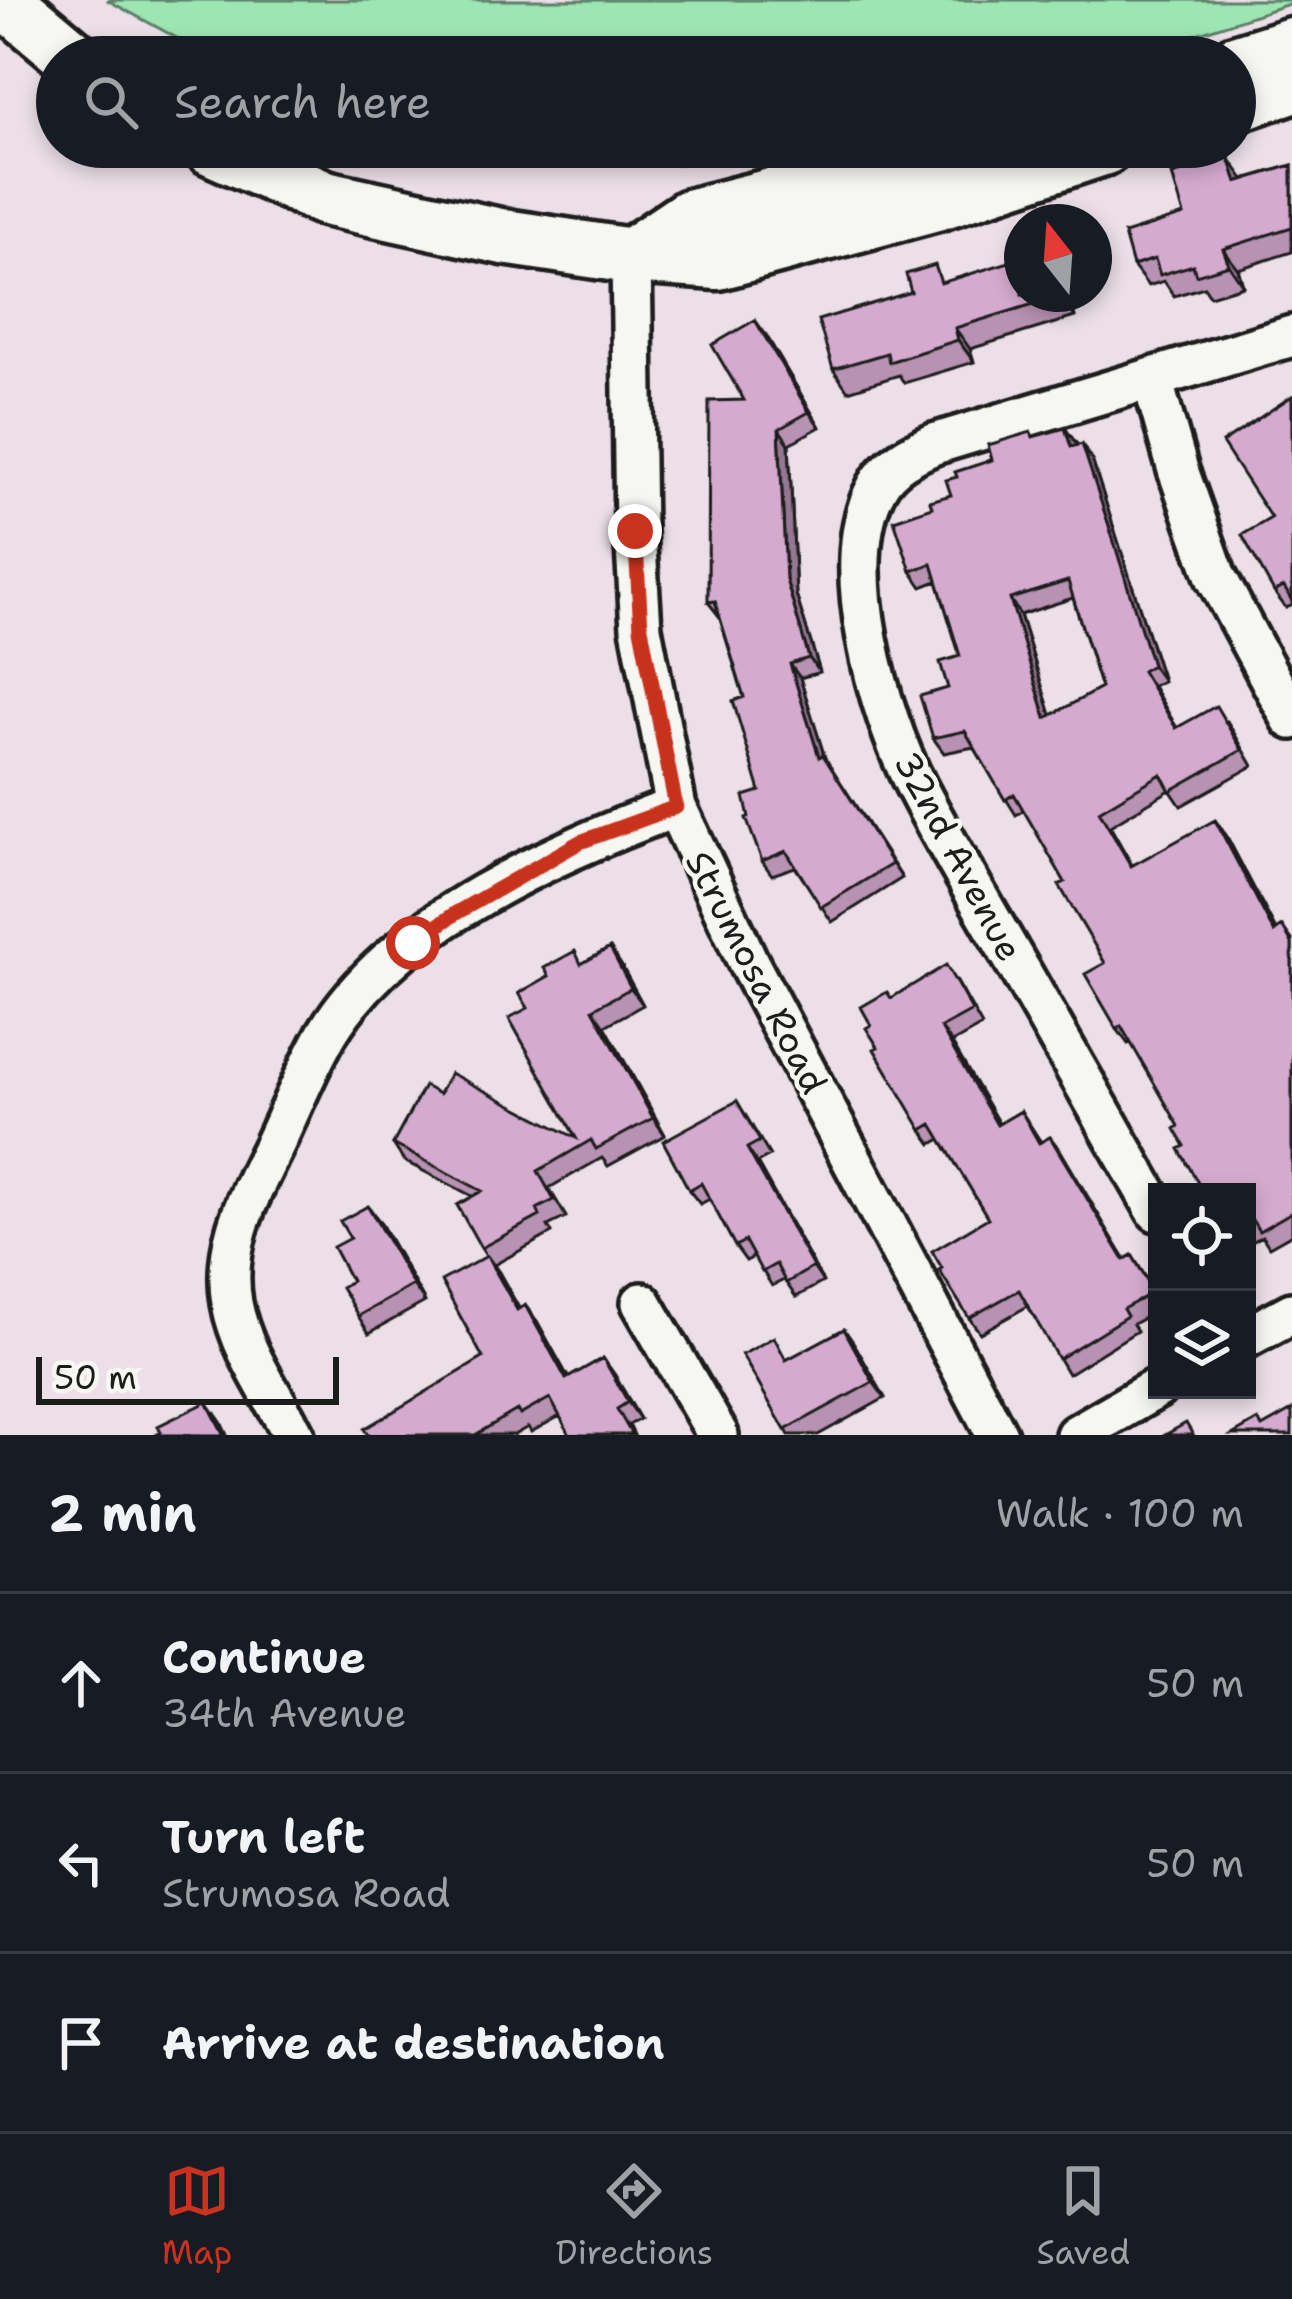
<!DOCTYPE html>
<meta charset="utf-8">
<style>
:root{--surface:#171b24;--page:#242831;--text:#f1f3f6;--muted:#9ea1a6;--line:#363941;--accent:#c8321e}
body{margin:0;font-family:"Shantell Sans",sans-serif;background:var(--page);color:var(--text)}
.controls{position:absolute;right:36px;bottom:36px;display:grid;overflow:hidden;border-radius:0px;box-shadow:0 6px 18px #0003}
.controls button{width:108px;height:108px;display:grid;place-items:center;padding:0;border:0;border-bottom:3px solid var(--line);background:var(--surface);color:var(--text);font:60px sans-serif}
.compass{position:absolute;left:1004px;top:204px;width:108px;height:108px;border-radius:50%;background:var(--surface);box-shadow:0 6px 18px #0003;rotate:343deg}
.scale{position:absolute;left:36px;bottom:30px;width:303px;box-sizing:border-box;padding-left:12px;border:6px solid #1c1c1c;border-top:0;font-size:33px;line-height:42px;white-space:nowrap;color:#1c1c1c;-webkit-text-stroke:9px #f6f6f2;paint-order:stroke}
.stop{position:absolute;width:36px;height:36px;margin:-27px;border:9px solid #c8321e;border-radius:50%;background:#fff}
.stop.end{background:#c8321e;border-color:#fff;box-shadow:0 3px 12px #0008}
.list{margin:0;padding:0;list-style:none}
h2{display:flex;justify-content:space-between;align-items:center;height:156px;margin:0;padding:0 48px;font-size:51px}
h2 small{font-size:39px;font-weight:400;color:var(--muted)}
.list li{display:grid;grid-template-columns:78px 1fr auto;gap:36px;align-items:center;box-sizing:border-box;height:180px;padding:0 48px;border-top:3px solid var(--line)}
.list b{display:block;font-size:45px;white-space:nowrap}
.list p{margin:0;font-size:39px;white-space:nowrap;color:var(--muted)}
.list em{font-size:39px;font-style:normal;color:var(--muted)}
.icon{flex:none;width:66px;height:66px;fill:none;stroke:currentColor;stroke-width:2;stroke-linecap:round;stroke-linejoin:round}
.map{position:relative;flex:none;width:1292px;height:1435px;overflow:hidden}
.search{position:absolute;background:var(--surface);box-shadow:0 6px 18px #0003;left:36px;right:36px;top:36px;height:132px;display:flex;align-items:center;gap:30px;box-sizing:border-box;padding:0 42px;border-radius:66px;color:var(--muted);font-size:45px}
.sheet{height:696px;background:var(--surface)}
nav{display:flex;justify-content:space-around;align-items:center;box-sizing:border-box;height:168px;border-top:3px solid var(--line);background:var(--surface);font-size:33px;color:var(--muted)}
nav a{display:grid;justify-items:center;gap:6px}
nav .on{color:var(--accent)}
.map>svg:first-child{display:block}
.green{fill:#9de5b3;stroke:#5c8068;stroke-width:3}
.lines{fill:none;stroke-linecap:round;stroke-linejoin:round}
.street-casing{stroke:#1c1c1c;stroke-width:48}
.secondary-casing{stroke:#1c1c1c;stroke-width:63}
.street{stroke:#f6f6f2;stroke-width:39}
.secondary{stroke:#f6f6f2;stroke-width:54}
.wall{fill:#b792b2;stroke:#1c1c1c;stroke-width:3;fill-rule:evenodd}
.shaded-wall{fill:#957791;stroke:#1c1c1c;stroke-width:3}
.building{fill:#d5aacf;stroke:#1c1c1c;stroke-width:3;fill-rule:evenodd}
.route{stroke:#c8321e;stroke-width:15}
.labels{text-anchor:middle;stroke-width:9;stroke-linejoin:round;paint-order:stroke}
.street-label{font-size:36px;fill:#1c1c1c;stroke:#f6f6f2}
</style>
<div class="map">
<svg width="1292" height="1435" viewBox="0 0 1292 1435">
<rect width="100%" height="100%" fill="#ecdfe8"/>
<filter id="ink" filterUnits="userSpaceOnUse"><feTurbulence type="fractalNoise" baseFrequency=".00833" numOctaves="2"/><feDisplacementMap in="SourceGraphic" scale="24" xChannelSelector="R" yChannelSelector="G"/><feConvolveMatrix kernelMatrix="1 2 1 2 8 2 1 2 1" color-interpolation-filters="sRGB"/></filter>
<g filter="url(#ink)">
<path class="green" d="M107,0H1292V3L1125,57H212Z
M459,147H792L680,164H524Z"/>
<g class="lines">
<defs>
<path id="street" d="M631,256L635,531L641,628L676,807L749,964L997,1435
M1152,379L1178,470L1216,577L1292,719
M1157,1211C1112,1131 1066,1052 1021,972C986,911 949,850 917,788C879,715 835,563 877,487C889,465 911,454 934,444L1292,336
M642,1303L718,1435
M1247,1337L1292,1313
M294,1435C272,1394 240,1349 232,1303C222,1244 248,1198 273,1147C291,1109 307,1068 328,1032C395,921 560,850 676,807
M1076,1435L1157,1388"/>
<path id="secondary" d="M5,0L73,57
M1235,63L1292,45
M1235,104L1292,85
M211,147L325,198L504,237L631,256L718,262L936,203L1105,147
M631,256L689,217L963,147"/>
</defs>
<use href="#street" class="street-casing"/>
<use href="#secondary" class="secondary-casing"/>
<use href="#street" class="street"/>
<use href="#secondary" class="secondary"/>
</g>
<path class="wall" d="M1292,165V252L1238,269L1243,286L1210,296L1204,287L1174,296L1164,281L1148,286L1133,266L1184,215L1244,179Z
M947,281L1022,294H1068L1075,317L970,349L974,362L904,383L899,375L848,391L833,369Z
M766,335L820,427L789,444L796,595L820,672L800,678L825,758L902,878L832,922L795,867L772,875L762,861L749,817L760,791L744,697L719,616L708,602L744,400Z
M1292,396V605L1286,608L1274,592L1271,518Z
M1035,437L1076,443L1092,460L1163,681L1153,686L1177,728L1227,721L1253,766L1181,806L1170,790L1110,826L1132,865L1226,835L1276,930L1282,926L1292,940V1234L1269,1247L1262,1236L1247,1245V1192L1185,1146L1179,1126L1131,1042L1128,1044L1117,1029L1105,963L1065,882L1024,810L1016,815L974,747L944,753L933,738L948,688L960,656L937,581L922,587L911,571L932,507L951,495L957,477ZM1073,598L1101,688L1051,716L1020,615Z
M610,948L621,965L643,1005L605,1026L665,1135L608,1166L602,1158L549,1188L566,1217L548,1226L552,1233L494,1265L519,1309L537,1321L568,1378L603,1358L640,1419L629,1425L634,1435H570L560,1416L531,1432L528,1427L514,1435H368L483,1358L486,1256L481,1248L472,1196L404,1161L393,1144L439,1094L576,1138L528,1008L583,963Z
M956,980L982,1026L952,1043L999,1124L1021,1111L1041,1142L1050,1137L1125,1259L1132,1255L1157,1295V1311L1133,1324L1137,1331L1068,1374L1028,1306L980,1333L969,1318L988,1218L941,1139L932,1144L922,1130L878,1047L871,1025L891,998Z
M737,1101L770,1156L757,1163L823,1282L796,1297L784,1280L772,1286L754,1257L746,1261L735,1246L710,1199L700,1204L689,1190Z
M380,1222L425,1302L369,1333L358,1316L351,1281Z
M844,1329L855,1345L885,1398L818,1435H789L742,1355L788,1359Z"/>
<path class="shaded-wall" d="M1229,158L1244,179L1237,182Z
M1223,249L1238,269L1243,286L1229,265Z
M1059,294H1068L1075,317Z
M755,320L766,335L820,427L809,412Z
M955,328L970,349L974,362L958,340Z
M1065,428L1076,443L1082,463L1071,447Z
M779,429L789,444L796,595L820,672L809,658L786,580Z
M1082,444L1092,460L1163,681L1152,665Z
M1010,599L1020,615L1057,734L1046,718Z
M790,664L800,678L825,758L902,878L819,757Z
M1215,820L1226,835L1284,947L1274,932Z
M610,948L621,965L643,1005L631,988Z
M593,1009L605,1026L665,1135L653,1118Z
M941,1028L952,1043L1008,1140L997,1125Z
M1050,1137L1061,1151L1134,1275L1124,1260Z
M747,1148L757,1163L823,1282L813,1267Z
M368,1206L380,1222L425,1302L413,1285Z
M487,1256L499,1272L529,1326L517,1310Z
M525,1305L537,1321L578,1395L566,1379Z
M844,1329L855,1345L885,1398L873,1382Z
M603,1358L615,1375L640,1419L628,1402Z
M207,1402L221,1422L227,1435H224Z"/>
<path class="building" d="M1229,158L1237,182L1292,165V227L1223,249L1229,265L1196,275L1193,265L1160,275L1155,259L1133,266L1124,234L1184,215L1172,175Z
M1022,258V294L1060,296L955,328L958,340L889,362L887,353L833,369L818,320L911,292L906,274L935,265L941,283Z
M755,320L809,412L779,429L786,580L809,658L790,664L819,757L823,755L892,864L821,907L786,851L762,861L746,818L749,817L744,796L760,791L733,701L744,697L715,601L708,602L709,401L744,400L712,345Z
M1292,396V601L1284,587L1274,592L1242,535L1271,518L1222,443Z
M1065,428L1071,447L1082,444L1110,529L1152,665L1142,671L1176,728L1216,706L1242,750L1170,791L1161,774L1099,811L1131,866L1215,820L1274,932L1282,926L1292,943V1212L1259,1231L1252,1220L1247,1224V1192H1203L1179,1149L1185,1146L1175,1129L1179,1126L1121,1026L1117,1029L1085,974L1105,963L1059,885L1065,882L1014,794L1005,800L965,731L933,738L920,696L948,688L940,662L960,656L932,564L911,571L894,520L932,507L930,501L951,495L946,480L957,477L955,472L992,460L988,445L1031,432L1033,437ZM1068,581L1101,688L1046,718L1010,599Z
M610,948L631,988L593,1009L653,1118L596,1149L591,1140L538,1171L554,1200L537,1209L540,1216L481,1248L457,1205L482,1191L393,1144L424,1086L439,1094L450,1073L576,1138L509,1018L528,1008L519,993L549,976L544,968L575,951L581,964Z
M946,965L972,1011L941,1028L997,1125L1021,1111L1039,1143L1050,1137L1124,1260L1132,1255L1154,1292L1123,1309L1127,1316L1058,1359L1019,1290L969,1318L939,1270L942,1268L932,1251L988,1218L932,1124L922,1130L874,1049L878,1047L866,1028L871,1025L861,1007L887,992L891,998Z
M737,1101L760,1141L747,1148L813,1267L786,1283L776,1264L762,1272L745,1241L735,1246L701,1183L689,1190L663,1141Z
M368,1206L413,1285L358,1316L341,1287L351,1281L333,1247L350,1238L340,1221Z
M487,1256L517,1310L525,1305L566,1379L603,1358L628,1402L617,1409L632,1435H570L550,1398L520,1415L517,1410L475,1435H368L364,1429L483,1358L441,1281Z
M844,1329L873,1382L785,1430L742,1355L774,1337L786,1360Z
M207,1402L224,1435H156L161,1432L158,1426Z
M1292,1410V1435H1232L1258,1420L1262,1427Z
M1186,1423L1193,1435H1165Z"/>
</g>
<g class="lines" filter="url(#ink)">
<path class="route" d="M413,943L456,913L580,842L676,807L641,628L635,531"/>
</g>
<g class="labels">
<g class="street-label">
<text transform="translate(959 856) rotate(62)" y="13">32nd Avenue</text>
<text transform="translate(757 972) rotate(63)" y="13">Strumosa Road</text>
</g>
</g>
</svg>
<div class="controls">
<button><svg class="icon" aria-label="locate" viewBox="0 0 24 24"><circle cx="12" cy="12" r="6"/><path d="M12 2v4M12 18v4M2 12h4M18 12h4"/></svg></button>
<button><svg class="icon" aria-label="layers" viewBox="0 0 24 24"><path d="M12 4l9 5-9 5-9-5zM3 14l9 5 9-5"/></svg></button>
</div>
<svg class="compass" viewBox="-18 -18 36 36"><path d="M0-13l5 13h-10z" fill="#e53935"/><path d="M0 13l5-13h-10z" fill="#9ea1a6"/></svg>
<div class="scale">50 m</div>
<div class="stop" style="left:413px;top:943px"></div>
<div class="stop end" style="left:635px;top:531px"></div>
<div class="search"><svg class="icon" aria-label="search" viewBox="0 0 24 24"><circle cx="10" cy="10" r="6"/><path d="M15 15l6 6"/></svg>Search here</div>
</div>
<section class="sheet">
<h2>2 min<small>Walk · 100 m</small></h2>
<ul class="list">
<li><svg class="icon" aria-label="ahead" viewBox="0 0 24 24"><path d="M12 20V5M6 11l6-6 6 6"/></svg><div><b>Continue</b><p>34th Avenue</p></div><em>50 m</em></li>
<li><svg class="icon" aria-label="left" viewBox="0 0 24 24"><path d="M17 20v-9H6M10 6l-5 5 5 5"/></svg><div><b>Turn left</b><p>Strumosa Road</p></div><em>50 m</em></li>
<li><svg class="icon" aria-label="arrive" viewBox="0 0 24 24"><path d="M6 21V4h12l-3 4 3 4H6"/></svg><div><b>Arrive at destination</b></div></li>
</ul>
</section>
<nav>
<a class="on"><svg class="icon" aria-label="map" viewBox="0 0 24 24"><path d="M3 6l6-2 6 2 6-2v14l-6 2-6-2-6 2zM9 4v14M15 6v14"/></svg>Map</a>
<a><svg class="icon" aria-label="directions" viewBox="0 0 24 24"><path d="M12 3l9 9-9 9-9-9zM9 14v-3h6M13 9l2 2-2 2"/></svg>Directions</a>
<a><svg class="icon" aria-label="saved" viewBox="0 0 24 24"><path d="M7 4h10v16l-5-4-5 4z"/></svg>Saved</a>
</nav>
